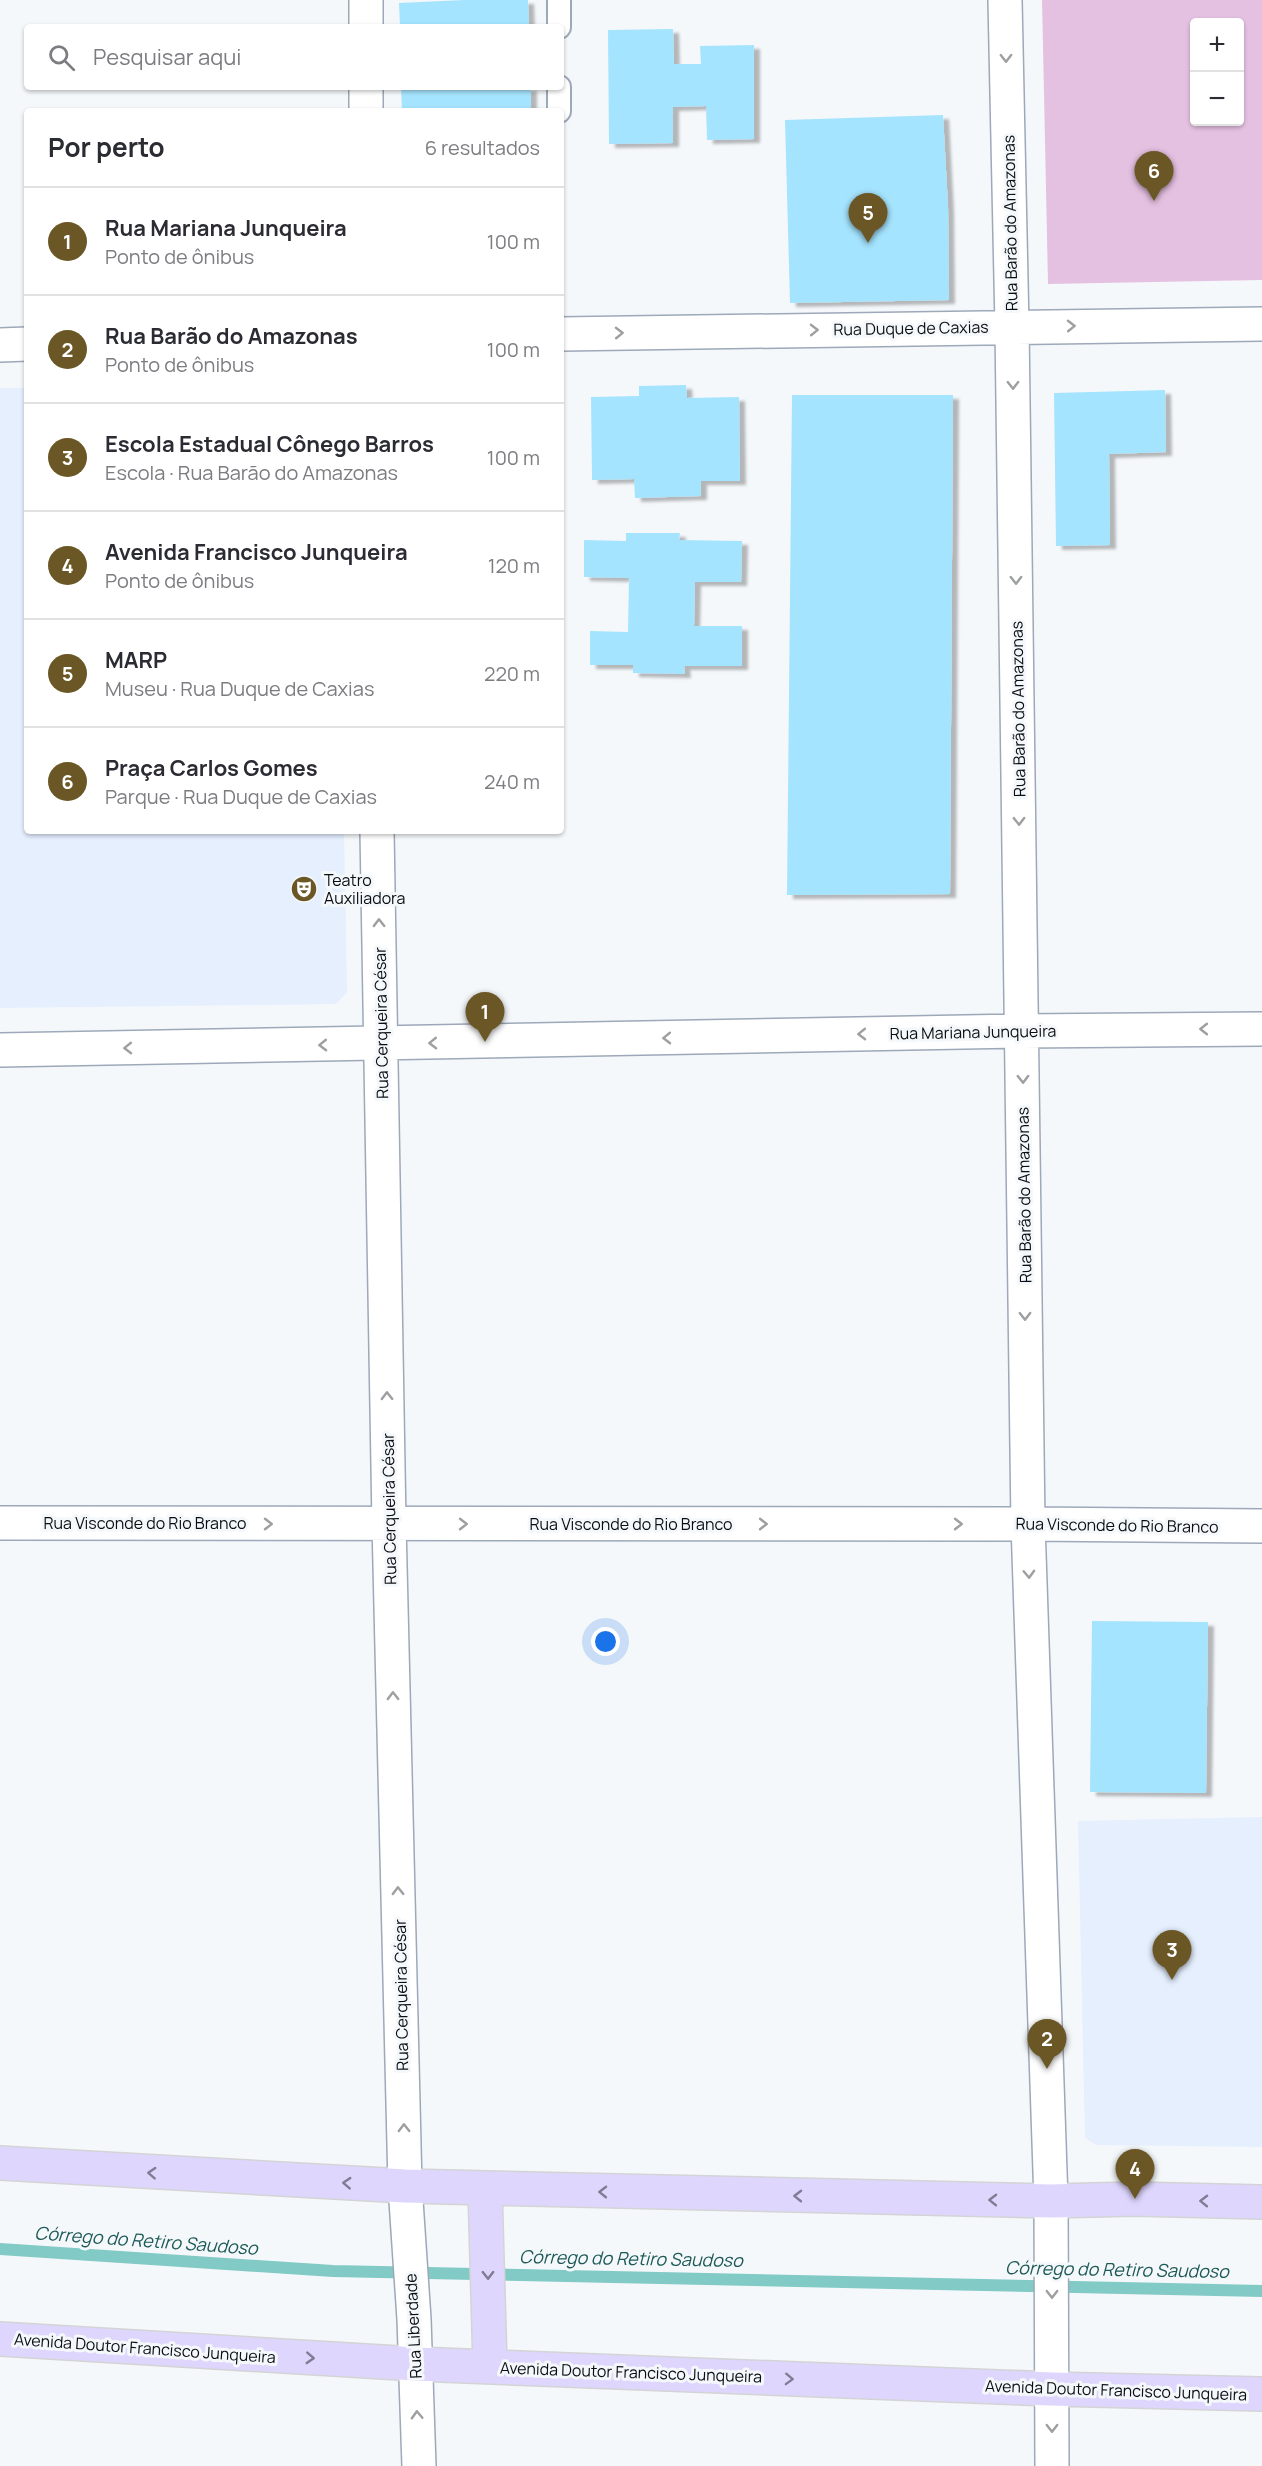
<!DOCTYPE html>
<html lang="pt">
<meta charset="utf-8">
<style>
:root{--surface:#fff;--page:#f7f7f7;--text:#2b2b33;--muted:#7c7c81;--line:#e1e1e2;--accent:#6b5726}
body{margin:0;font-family:Manrope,sans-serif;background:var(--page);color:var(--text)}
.controls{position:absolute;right:18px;top:18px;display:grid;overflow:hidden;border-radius:6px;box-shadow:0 2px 4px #0004}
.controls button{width:54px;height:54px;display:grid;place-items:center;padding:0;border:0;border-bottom:2px solid var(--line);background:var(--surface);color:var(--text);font:30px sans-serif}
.you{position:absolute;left:606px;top:1642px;width:21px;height:21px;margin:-15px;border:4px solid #fff;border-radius:50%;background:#1a73e8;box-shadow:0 0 0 9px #1a73e833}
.badge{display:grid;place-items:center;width:39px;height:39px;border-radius:50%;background:var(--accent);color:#fff;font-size:20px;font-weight:700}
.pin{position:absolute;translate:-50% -50px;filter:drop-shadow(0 2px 3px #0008)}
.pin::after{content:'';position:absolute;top:32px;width:21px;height:18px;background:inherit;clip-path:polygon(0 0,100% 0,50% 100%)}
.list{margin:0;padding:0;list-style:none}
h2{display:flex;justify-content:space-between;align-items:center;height:78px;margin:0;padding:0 24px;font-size:26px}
h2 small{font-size:20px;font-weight:400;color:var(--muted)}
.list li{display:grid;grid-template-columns:39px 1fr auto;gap:18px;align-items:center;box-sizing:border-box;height:108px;padding:0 24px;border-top:2px solid var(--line)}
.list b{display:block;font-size:22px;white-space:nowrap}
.list p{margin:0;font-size:20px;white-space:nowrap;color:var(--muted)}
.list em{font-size:20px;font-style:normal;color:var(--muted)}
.icon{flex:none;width:33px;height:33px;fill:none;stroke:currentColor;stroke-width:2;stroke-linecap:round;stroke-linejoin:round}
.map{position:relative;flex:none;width:1262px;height:2466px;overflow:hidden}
.search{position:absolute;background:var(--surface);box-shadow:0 2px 4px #0004;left:24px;top:24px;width:540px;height:66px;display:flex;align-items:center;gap:15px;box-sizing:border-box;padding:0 21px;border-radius:6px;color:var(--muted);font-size:22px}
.panel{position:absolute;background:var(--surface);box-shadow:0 2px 4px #0004;left:24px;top:108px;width:540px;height:726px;border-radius:6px}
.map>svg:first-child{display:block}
.built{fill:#e5effe}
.green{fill:#e5c1e1;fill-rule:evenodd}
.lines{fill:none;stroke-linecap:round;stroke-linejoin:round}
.stream{stroke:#82cac6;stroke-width:12}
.building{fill:#a5e4fe;filter:url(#shadow)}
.lane-casing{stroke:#9da8b9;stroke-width:26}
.street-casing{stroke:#9da8b9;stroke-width:36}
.primary-casing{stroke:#d3d4d5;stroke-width:36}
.lane{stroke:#fff;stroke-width:22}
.street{stroke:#fff;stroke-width:33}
.primary{stroke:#dfd6fd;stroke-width:33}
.oneway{stroke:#9d9fa1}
.oneway2{stroke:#7f7c94}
.labels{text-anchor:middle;stroke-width:6;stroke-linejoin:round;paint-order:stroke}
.street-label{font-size:16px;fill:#0a0e14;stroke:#f5f8fb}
.poi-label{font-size:16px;fill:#0a0e14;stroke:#f5f8fb;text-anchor:start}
.water-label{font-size:18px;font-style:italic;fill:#1d5a57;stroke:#f5f8fb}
</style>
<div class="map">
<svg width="1262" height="2466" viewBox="0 0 1262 2466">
<defs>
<filter id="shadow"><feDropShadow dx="6" dy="4" stdDeviation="1.5" flood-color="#0004"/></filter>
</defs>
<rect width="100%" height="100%" fill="#f5f8fb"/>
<path class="built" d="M0,388H27V831H344L347,992L336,1004L0,1008Z
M1262,1817V2147L1096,2145L1085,2138L1078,1821Z"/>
<path class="green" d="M1042,0H1262V280L1048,284ZM1194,22H1240V122H1194Z"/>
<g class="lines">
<path class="stream" d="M0,2249L333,2271L1262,2291"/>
</g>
<path class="building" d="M464,0H528L529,27H400L399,3Z
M673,29L674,64H701L700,46L754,45V139L707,140L706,106L673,107V143L609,144L608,30Z
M401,87H531V111H402Z
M943,115L948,207L949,300L790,303L785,120Z
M686,385L687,398L739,397L740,481H701V496L635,498L634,479L592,480L591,397L639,396V386Z
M1165,390L1166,452L1109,454L1110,545L1056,546L1054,393Z
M792,395H953L950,894L787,895Z
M626,533H680L679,540L742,541L741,582H695L694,626H742V666H684L685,674L633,673V665H590V631L628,632L629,578L584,577V540L626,541Z
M1092,1621L1208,1622L1206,1793L1090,1792Z"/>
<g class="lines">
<defs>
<path id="lane" d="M559,27V0
M559,111V87"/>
<path id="street" d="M366,0V27
M1005,0L1012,327L1028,1524L1051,2201L1052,2466
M366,87V111
M561,334L1262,324
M0,345L27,344
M377,831L389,1524L405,2186L414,2319L419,2466
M0,1050L1022,1031L1262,1029
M0,1523L1028,1524L1262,1526"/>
<path id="primary" d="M0,2163L405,2186L1051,2201L1135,2199L1262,2202
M485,2189L490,2366
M0,2339L416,2364L1051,2389L1262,2394"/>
</defs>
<use href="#lane" class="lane-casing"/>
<use href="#street" class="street-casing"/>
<use href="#primary" class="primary-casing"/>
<use href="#lane" class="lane"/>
<use href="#street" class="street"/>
<use href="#primary" class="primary"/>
</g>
<defs><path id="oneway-chevron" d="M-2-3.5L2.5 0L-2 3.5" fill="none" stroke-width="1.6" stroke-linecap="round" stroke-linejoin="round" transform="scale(1.5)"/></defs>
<g class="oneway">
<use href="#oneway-chevron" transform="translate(1006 58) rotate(89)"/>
<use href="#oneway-chevron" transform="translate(1071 326) rotate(-1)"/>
<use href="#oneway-chevron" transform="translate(814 330) rotate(-1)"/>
<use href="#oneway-chevron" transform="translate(619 333) rotate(-1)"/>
<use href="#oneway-chevron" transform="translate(1013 385) rotate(89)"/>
<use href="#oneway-chevron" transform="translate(1016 580) rotate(89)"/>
<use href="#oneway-chevron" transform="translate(1019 821) rotate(89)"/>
<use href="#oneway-chevron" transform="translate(379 923) rotate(-91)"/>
<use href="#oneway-chevron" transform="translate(1204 1029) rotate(180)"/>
<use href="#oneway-chevron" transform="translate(862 1034) rotate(179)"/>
<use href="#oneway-chevron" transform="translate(667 1038) rotate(179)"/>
<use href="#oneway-chevron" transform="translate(433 1043) rotate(179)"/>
<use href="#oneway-chevron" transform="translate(323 1045) rotate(179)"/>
<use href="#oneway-chevron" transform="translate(128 1048) rotate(179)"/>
<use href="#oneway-chevron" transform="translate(1023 1079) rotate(89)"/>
<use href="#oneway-chevron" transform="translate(1025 1316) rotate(89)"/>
<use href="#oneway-chevron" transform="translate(387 1396) rotate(-91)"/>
<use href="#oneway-chevron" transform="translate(268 1524)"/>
<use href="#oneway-chevron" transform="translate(463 1524)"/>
<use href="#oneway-chevron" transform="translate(763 1524)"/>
<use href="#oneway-chevron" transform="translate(958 1524)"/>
<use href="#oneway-chevron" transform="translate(1029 1574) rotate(88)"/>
<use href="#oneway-chevron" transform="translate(393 1696) rotate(-91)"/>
<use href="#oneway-chevron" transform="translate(398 1891) rotate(-91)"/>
<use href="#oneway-chevron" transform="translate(404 2128) rotate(-91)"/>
<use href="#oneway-chevron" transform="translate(1052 2294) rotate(90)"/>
<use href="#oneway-chevron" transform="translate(417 2415) rotate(-92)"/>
<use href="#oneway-chevron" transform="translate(1052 2428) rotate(90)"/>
</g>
<g class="oneway2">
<use href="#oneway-chevron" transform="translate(152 2173) rotate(-177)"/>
<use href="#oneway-chevron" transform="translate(347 2183) rotate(-177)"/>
<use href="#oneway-chevron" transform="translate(603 2192) rotate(-179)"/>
<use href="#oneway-chevron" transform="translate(798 2196) rotate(-179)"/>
<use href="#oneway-chevron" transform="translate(993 2200) rotate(-179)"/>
<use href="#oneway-chevron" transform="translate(1204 2201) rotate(-179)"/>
<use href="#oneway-chevron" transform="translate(488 2275) rotate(89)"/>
<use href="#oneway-chevron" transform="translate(310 2358) rotate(3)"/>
<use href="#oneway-chevron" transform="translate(789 2379) rotate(2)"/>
</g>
<defs>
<symbol id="theatre-disc" viewBox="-11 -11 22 22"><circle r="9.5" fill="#6b5726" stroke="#f5f8fb"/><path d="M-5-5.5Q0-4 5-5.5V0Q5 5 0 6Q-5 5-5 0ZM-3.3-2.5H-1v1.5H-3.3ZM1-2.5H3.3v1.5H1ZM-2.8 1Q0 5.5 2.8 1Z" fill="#fff"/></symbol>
</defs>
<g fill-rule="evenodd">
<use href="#theatre-disc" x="289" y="874" width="30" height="30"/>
</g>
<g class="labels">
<g class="street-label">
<text transform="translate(1010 223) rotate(-91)" y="6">Rua Barão do Amazonas</text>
<text transform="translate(911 328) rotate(-1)" y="6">Rua Duque de Caxias</text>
<text transform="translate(1018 709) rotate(-91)" y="6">Rua Barão do Amazonas</text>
<text transform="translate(381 1023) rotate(-91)" y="6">Rua Cerqueira César</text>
<text transform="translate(973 1032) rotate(-1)" y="6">Rua Mariana Junqueira</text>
<text transform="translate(1024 1195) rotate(-91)" y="6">Rua Barão do Amazonas</text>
<text transform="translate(389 1509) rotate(-91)" y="6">Rua Cerqueira César</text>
<text x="145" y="1529">Rua Visconde do Rio Branco</text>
<text x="631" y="1530">Rua Visconde do Rio Branco</text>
<text transform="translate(1117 1525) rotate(1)" y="6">Rua Visconde do Rio Branco</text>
<text transform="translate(401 1995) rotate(-91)" y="6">Rua Cerqueira César</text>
<text transform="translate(413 2326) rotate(-93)" y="6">Rua Liberdade</text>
<text transform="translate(145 2348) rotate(4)" y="6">Avenida Doutor Francisco Junqueira</text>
<text transform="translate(631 2372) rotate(2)" y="6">Avenida Doutor Francisco Junqueira</text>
<text transform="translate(1116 2390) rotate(2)" y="6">Avenida Doutor Francisco Junqueira</text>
</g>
<g class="poi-label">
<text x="324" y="886">Teatro<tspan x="324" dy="18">Auxiliadora</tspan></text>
</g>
<g class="water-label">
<text transform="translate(146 2241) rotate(4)" y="6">Córrego do Retiro Saudoso</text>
<text transform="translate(631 2259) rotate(1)" y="6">Córrego do Retiro Saudoso</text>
<text transform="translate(1117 2270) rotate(1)" y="6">Córrego do Retiro Saudoso</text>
</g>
</g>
</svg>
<div class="controls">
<button>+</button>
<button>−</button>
</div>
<div class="you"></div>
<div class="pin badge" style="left:485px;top:1042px">1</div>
<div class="pin badge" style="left:1047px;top:2069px">2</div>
<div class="pin badge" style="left:1172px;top:1980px">3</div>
<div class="pin badge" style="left:1135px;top:2199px">4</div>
<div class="pin badge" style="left:868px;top:243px">5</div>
<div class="pin badge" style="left:1154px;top:201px">6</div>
<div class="search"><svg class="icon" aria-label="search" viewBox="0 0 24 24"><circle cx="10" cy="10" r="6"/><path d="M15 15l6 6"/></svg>Pesquisar aqui</div>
<section class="panel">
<h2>Por perto<small>6 resultados</small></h2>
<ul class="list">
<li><span class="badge">1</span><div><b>Rua Mariana Junqueira</b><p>Ponto de ônibus</p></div><em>100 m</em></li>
<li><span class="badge">2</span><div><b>Rua Barão do Amazonas</b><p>Ponto de ônibus</p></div><em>100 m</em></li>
<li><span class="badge">3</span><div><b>Escola Estadual Cônego Barros</b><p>Escola · Rua Barão do Amazonas</p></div><em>100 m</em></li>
<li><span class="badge">4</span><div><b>Avenida Francisco Junqueira</b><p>Ponto de ônibus</p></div><em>120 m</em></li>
<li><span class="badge">5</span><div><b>MARP</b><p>Museu · Rua Duque de Caxias</p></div><em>220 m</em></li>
<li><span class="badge">6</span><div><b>Praça Carlos Gomes</b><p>Parque · Rua Duque de Caxias</p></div><em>240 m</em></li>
</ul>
</section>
</div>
